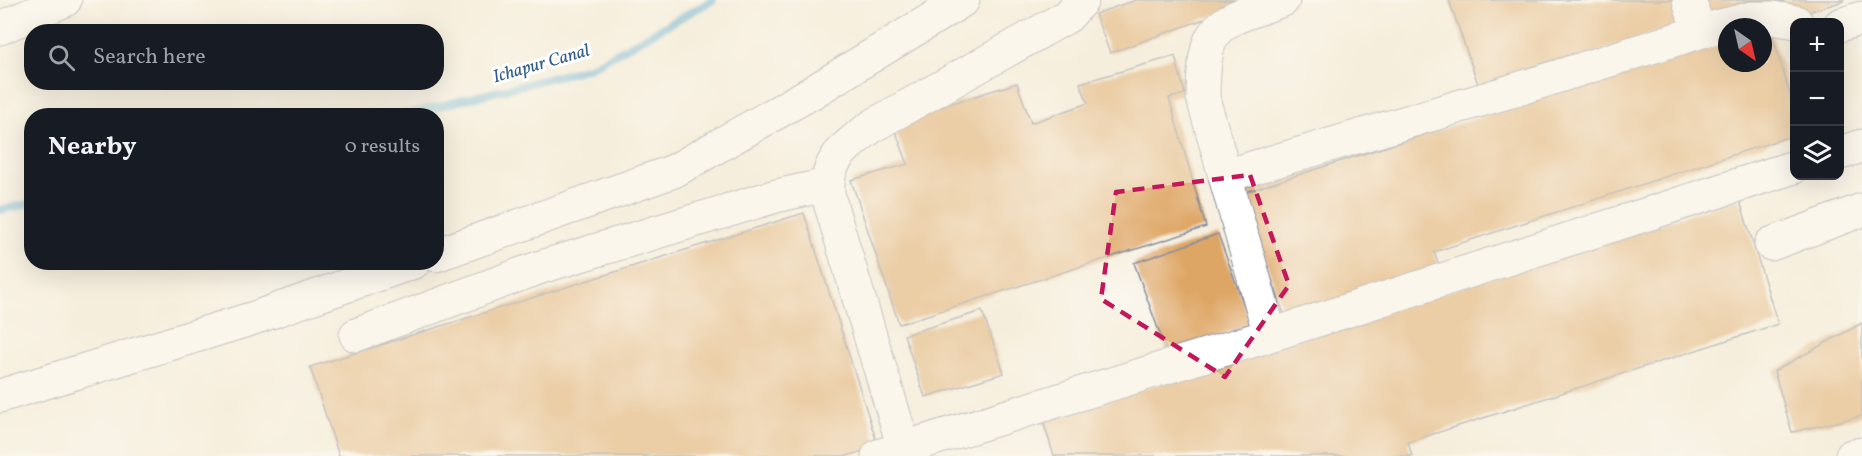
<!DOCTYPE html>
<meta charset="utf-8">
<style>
:root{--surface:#171b24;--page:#20242c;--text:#f1f3f6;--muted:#9ea1a6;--line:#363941}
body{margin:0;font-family:Vollkorn,serif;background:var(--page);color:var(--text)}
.controls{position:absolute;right:18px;top:18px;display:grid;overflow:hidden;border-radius:12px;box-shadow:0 6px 24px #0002}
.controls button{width:54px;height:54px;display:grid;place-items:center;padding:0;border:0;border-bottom:2px solid var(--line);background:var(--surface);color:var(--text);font:30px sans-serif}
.compass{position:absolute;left:1718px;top:18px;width:54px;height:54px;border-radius:50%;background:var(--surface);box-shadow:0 6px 24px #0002;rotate:146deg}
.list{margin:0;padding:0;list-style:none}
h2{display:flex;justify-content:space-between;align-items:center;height:78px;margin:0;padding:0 24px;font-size:26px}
h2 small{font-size:20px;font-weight:400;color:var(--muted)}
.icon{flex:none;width:33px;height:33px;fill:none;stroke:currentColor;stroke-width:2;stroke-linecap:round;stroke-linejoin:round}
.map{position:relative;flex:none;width:1862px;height:456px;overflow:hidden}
.search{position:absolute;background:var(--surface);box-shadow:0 6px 24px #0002;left:24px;top:24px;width:420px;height:66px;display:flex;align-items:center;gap:15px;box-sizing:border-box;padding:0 21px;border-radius:24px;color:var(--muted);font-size:22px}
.panel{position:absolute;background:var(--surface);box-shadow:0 6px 24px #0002;left:24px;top:108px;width:420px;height:162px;border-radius:24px}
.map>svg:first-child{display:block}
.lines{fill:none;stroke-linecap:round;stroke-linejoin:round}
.stream{stroke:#5aacd5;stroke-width:8}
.building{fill:#dea665}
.minor-casing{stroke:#888e9e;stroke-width:35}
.minor{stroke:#fff;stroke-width:33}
.marked{fill:none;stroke:#c2185b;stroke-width:4.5;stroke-dasharray:12 8;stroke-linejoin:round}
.labels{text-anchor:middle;stroke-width:6;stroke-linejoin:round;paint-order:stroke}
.water-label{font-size:18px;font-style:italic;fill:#315b88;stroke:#fff}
</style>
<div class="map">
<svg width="1862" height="456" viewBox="0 0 1862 456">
<rect width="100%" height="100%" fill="#fff"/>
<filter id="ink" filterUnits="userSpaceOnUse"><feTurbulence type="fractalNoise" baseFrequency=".0167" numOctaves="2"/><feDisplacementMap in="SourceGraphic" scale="12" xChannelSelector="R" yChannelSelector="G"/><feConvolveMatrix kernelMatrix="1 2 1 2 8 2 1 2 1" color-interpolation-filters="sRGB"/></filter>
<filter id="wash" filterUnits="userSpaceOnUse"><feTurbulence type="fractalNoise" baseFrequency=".008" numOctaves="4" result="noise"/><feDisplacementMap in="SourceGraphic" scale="24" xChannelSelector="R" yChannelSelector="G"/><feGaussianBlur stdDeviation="1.35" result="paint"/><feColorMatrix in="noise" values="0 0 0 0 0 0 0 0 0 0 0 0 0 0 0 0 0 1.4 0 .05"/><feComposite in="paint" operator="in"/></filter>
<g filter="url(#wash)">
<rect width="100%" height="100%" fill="#f6eedd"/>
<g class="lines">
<path class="stream" d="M400,116L589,68L713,0
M0,210L32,203"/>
</g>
<g id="blocks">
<path class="building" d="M1136,0H1257L1110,53L1095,14Z
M1449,0H1675L1683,24L1480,90Z
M1704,0H1783V1L1713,21Z
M1784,0H1844V1L1789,18Z
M1769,24L1794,108V135L1434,252L1440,268L1285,317L1242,193L1727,37V63H1763V25Z
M1175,56L1185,94L1169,98L1206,227L899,324L851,180L908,164L892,122L1017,83L1031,123L1088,103L1080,83Z
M1739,198L1778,324L1408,442L1412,456H1054L1043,421Z
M804,213L878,446L847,456H339L310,367Z
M1218,234L1251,325L1167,353L1134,263Z
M982,311L1004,373L925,397L904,335Z
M1862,323V416L1792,432L1774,371Z"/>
</g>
</g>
<g filter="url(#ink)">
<use href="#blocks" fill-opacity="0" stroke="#888e9e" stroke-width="1.5"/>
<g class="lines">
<defs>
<path id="minor" d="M1689,0L1699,32
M1840,25L1862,18
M0,28L65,0
M1840,153L1862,146
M1225,176L1508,92L1709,29L1752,18H1773L1796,22
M1771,244L1862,210
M436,255L674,171L811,93L963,0
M356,335L541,267L776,196L826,185
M1270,335L1203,98C1204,21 1215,24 1283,0
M0,396L254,318L414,262
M904,448L829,199C822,161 846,146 874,125L1061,20L1068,16L1082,0
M878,456L1277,333L1794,167
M1852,456L1862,454"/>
</defs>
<use href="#minor" class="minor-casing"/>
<use href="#minor" class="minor"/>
</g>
</g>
<path d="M0 0H1862V456H0ZM1250,175L1289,285L1225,377L1101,299L1116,192Z" fill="#f6eedd" fill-opacity=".55" fill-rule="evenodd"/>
<path class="marked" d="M1250,175L1289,285L1225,377L1101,299L1116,192Z"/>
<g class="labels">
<g class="water-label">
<text transform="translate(541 63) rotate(-16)" y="6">Ichapur Canal</text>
</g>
</g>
</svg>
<div class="controls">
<button>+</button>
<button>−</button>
<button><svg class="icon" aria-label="layers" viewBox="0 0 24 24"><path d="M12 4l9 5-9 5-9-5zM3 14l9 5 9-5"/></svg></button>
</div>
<svg class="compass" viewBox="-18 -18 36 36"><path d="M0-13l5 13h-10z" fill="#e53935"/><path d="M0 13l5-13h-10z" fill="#9ea1a6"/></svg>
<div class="search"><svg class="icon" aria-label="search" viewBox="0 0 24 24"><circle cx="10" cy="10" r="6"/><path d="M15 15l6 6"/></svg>Search here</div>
<section class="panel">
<h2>Nearby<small>0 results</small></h2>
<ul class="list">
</ul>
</section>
</div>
